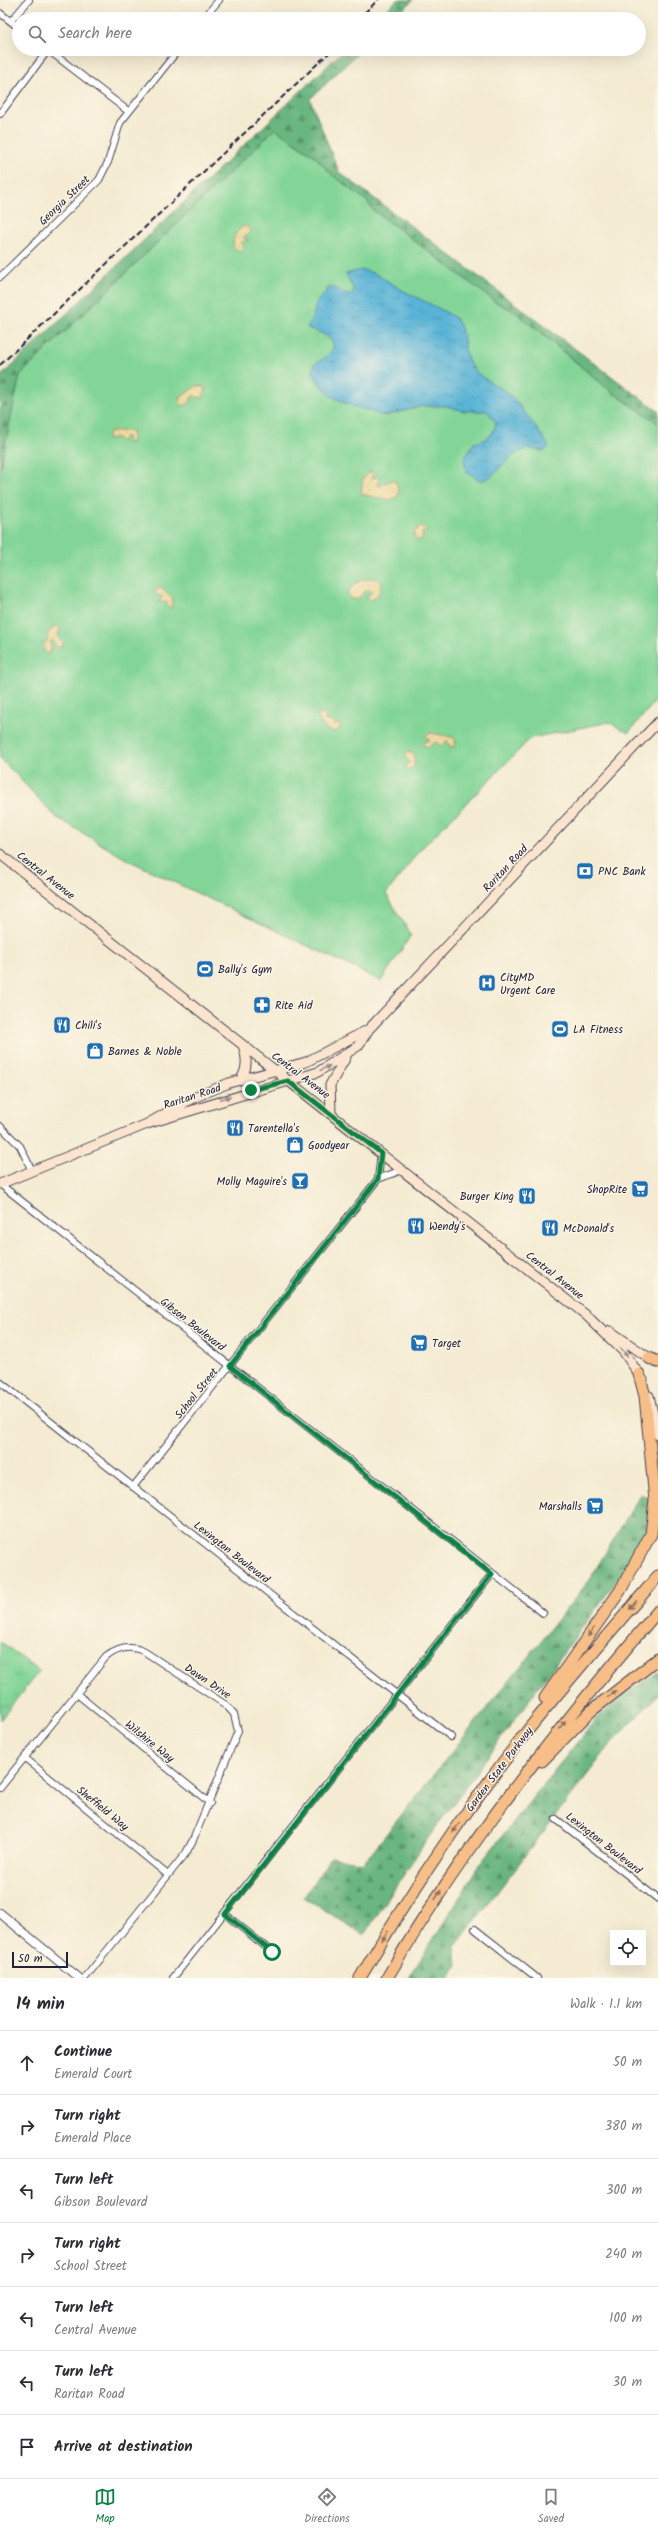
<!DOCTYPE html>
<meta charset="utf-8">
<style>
:root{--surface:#fff;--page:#f2f2f3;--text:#2b2b33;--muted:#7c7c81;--line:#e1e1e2;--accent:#0b8043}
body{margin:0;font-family:Kalam,sans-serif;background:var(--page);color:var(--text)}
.controls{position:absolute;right:12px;bottom:12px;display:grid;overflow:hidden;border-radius:0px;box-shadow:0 4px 16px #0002}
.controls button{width:36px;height:36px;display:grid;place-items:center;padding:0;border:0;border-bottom:1px solid var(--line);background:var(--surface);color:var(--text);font:20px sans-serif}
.scale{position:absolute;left:12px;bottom:10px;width:56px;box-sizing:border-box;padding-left:4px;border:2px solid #22223b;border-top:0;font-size:11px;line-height:14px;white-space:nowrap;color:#22223b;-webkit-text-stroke:3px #fcf5e5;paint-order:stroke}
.stop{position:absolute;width:12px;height:12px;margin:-9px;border:3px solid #0b8043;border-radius:50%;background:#fff}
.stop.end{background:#0b8043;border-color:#fff;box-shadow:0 1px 4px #0008}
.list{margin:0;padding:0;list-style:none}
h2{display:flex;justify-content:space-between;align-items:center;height:52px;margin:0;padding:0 16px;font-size:17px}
h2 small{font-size:13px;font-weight:400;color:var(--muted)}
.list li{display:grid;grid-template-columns:26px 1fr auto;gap:12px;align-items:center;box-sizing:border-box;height:64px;padding:0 16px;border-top:1px solid var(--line)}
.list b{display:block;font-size:15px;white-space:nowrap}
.list p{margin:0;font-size:13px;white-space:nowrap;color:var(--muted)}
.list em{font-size:13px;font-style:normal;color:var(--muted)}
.icon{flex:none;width:22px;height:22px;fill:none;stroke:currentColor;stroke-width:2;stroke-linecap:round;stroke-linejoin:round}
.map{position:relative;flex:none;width:658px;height:1978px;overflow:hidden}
.search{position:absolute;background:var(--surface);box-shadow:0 4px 16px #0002;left:12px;right:12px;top:12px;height:44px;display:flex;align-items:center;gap:10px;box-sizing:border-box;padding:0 14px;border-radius:22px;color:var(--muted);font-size:15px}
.sheet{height:500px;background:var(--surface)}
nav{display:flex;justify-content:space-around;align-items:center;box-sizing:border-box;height:56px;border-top:1px solid var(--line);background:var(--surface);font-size:11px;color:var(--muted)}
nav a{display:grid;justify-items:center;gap:2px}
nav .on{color:var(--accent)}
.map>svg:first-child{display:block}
.green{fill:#83d597;stroke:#527c69}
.forest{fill:url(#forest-firs);stroke:#466c5e}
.sand{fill:url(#sand-dots);stroke:#887e6c}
.park{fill:url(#park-tufts);stroke:#527c69}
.water{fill:url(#water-ripples);stroke:#3d6a88}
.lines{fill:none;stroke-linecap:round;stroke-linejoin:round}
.minor-casing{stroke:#424052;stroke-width:8}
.tertiary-casing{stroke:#424052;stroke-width:10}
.secondary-casing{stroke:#424052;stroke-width:11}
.motorway-casing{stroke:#424052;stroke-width:13}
.minor{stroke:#fff;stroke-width:6}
.tertiary{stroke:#fff;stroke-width:8}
.secondary{stroke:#fce5cf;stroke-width:9}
.motorway{stroke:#f7be87;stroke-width:11}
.rail{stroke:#22223b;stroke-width:2;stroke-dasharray:6 3;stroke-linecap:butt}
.oneway{fill:#9a8d8c}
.oneway2{fill:#8c7061}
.route{stroke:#0b8043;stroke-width:5}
.labels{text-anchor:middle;stroke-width:3;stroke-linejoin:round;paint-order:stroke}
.street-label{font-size:11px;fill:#22223b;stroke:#fcf5e5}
.poi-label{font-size:11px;fill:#22223b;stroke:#fcf5e5;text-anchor:start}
</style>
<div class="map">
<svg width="658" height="1978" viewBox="0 0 658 1978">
<defs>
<pattern id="forest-firs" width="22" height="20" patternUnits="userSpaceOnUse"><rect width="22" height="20" fill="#6ab680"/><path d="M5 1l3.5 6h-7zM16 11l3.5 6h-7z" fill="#57946a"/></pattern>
<pattern id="sand-dots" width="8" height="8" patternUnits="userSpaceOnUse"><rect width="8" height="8" fill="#eeda9e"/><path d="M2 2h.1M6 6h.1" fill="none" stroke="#ccbb89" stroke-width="1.8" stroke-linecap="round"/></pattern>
<pattern id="park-tufts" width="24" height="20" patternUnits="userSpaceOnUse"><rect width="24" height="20" fill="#83d597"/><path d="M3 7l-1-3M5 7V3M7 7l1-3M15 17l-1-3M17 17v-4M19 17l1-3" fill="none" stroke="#71b783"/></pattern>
<pattern id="water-ripples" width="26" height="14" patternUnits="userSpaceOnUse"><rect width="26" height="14" fill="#58b3d6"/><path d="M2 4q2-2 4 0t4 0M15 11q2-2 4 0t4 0" fill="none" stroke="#4891af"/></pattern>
</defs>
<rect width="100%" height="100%" fill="#fcf5e5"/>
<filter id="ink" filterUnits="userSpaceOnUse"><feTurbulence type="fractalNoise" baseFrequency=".025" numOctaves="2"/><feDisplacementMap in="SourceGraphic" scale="8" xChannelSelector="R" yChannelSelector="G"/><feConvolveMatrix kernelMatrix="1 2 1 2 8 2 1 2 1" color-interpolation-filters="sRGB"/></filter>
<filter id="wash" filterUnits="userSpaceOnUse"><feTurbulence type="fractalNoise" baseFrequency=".012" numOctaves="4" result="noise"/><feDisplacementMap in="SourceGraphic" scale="16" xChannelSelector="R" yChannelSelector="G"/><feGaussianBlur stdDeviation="0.9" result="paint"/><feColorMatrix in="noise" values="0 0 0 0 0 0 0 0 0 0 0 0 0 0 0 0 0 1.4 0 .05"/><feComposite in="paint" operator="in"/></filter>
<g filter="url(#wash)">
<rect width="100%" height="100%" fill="#f4ebd2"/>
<path class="green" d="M275,129L315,156L330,173L367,201L374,211L388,221L496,302L514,311L612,392L658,423V698L628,733L609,722L531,738L419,851L386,894L411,935L381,981L126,859L56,817L0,758V468L20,375Z"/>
<path class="forest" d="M397,0H413L393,19H377Z
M345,49H362L310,99L339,172L658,411V423L612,392L514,311L496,302L388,221L374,211L367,201L330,173L315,156L275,129L20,375L0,468V377Z
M641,1494L651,1499L647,1532L625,1569L426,1841L364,1935L304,1897L331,1857L363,1863L588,1582Z
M658,1672V1695L614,1740L455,1947L457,1966L449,1978H409L483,1860L595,1720L622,1696Z"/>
<path class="sand" d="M245,226L249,228L250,232L243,238L249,240L240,243L244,247L243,250H236C229,243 236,229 245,226Z
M197,386H202L206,389L203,398L193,396L188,405H180L181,397Z
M116,431H132V442L127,443L128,438L125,436L122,442L115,437L107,440L109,433Z
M371,471L373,473L371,479L376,477L381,478L377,483L378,486L392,480L396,482L399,493L396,498L387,500L361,494L363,478Z
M419,527L426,529L427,532L422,533V539L418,541L415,539L414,533Z
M376,578L381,582C381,591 379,595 372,600L366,598L372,592L367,589L358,599H350L348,592C355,580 364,579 376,578Z
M159,587L173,599L171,608L166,606L167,602H158L163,597L154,593Z
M58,625L60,628L58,638L64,644L58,648L52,640L50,643L52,650L47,654L42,646L48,640L47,633Z
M326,713L325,721H331L334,725L340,724V728L336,732C328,733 318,723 318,715Z
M430,733L453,737L456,742L455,746L450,747L447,740L441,746L435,742L429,747L423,746L424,742L430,740L425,736Z
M407,752H412C415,757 416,767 410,770L405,767L410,762L405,757Z"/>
<path class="park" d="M0,1641L39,1671L0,1720Z"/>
<path class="water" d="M361,270C379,272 388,283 404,291C421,300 438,307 454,317C468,331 461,348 470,364C479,379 499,385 511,396C516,400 548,443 549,447L544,451L527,448L513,455L491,477L480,481L466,471L464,460L474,443C486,441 494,435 496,423L487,411H464L447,406H423L385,416L350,405L332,397L319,383L313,372L314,364C346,348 334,336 307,328L314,314L315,305L330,286L350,296L354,290L346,274Z"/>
</g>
<g filter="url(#ink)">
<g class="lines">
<defs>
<path id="minor" d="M0,13L19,28
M203,19L219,0
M11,21L29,0
M47,49L128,111
M0,114L48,50
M0,277L99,180L108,162L120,123L179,49
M0,1126L20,1146L32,1171
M378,1179L381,1153
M0,1184L543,1613
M0,1382L451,1737
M133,1487L378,1179L402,1170
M77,1694L210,1803
M25,1758L168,1875
M0,1788L106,1657C119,1647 131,1645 145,1652L226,1705L234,1714L238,1731L193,1840L186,1853L85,1978
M556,1819L658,1899
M225,1914L272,1952
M475,1929L537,1978
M173,1978L492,1574"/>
<path id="tertiary" d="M0,1913L79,1978"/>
<path id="secondary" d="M0,854L586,1315L623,1351L643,1380
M241,1079C248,1068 247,1058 243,1045
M331,1113L330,1085L346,1057
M147,1124L191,1099L229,1083L306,1062L369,1029L658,722
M0,1184L147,1124L318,1072L358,1046L369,1029
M610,1331L655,1362
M649,1396L658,1435"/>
<path id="motorway" d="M649,1358L658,1362
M545,1698L620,1591L651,1534L655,1500L645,1396L639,1374
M542,1761L591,1711L658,1659
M360,1978C409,1894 464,1812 524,1735C567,1681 613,1629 658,1576
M387,1978C464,1846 559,1727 658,1611"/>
</defs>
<use href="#minor" class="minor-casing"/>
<use href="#tertiary" class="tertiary-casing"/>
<use href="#secondary" class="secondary-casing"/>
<use href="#motorway" class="motorway-casing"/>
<use href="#minor" class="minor"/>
<use href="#tertiary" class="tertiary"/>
<use href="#secondary" class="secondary"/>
<use href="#motorway" class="motorway"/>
<path class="rail" d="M358,19L378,0
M0,365L333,49"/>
</g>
<defs><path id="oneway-solid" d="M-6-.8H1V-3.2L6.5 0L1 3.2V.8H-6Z"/></defs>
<g class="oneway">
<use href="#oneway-solid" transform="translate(325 1068) rotate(-27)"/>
<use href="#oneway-solid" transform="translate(225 1098) rotate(-18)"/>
<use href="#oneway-solid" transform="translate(624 1352) rotate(50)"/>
</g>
<g class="oneway2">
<use href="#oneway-solid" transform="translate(633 1605) rotate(131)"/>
<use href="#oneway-solid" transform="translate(591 1632) rotate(124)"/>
<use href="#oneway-solid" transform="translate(612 1694) rotate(-37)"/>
<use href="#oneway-solid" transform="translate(562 1725) rotate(-51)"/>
<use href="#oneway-solid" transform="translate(456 1828) rotate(125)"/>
<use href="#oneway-solid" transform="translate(438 1895) rotate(-57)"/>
<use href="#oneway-solid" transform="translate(385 1936) rotate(122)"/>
</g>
</g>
<g class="lines" filter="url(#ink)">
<path class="route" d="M251,1090L288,1081L381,1153L378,1179L230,1366L492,1574L225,1914L272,1952"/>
</g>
<defs>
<symbol id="bank-square" viewBox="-11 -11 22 22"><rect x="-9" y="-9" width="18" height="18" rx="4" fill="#1f6fb2" stroke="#fcf5e5"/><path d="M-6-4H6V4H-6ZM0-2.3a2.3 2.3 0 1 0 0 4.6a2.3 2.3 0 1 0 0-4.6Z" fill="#fff"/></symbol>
<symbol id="stadium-square" viewBox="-11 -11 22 22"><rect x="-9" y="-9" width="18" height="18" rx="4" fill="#1f6fb2" stroke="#fcf5e5"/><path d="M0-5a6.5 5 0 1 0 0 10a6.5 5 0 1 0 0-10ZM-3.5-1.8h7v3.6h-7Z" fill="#fff"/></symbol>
<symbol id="hospital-square" viewBox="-11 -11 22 22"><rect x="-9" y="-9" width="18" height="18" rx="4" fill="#1f6fb2" stroke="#fcf5e5"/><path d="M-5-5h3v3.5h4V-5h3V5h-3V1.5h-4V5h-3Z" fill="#fff"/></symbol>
<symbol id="pharmacy-square" viewBox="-11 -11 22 22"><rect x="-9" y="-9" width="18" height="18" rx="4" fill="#1f6fb2" stroke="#fcf5e5"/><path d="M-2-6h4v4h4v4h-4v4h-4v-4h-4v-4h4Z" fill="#fff"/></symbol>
<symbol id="restaurant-square" viewBox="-11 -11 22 22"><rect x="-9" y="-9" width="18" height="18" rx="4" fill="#1f6fb2" stroke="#fcf5e5"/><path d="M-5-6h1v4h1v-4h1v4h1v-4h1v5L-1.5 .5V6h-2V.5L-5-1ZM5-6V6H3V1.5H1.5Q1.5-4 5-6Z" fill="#fff"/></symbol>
<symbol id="shop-square" viewBox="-11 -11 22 22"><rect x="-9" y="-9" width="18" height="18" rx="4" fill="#1f6fb2" stroke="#fcf5e5"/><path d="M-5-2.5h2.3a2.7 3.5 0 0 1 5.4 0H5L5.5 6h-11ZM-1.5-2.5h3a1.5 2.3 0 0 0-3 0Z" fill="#fff"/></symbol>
<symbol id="bar-square" viewBox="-11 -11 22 22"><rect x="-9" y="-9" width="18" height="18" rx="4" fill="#1f6fb2" stroke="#fcf5e5"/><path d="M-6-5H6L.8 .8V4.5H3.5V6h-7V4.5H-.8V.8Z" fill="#fff"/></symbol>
<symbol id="supermarket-square" viewBox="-11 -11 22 22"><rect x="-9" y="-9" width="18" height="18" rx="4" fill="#1f6fb2" stroke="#fcf5e5"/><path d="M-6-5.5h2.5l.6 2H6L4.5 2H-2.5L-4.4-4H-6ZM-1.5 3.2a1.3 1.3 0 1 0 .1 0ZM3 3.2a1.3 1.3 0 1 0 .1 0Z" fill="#fff"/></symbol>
</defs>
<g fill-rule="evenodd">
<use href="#bank-square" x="575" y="861" width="20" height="20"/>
<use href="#stadium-square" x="195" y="959" width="20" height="20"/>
<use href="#hospital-square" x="477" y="973" width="20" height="20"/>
<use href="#pharmacy-square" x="252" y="995" width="20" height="20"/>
<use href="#restaurant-square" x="52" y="1015" width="20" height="20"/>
<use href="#stadium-square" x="550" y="1019" width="20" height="20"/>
<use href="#shop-square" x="85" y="1041" width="20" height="20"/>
<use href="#restaurant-square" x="225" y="1118" width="20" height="20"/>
<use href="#shop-square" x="285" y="1135" width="20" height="20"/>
<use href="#bar-square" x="290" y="1171" width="20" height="20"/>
<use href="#supermarket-square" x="630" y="1179" width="20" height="20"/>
<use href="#restaurant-square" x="517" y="1186" width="20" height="20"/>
<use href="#restaurant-square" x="406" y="1216" width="20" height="20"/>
<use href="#restaurant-square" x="540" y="1218" width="20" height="20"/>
<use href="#supermarket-square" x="409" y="1333" width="20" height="20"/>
<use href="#supermarket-square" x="585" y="1496" width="20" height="20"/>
</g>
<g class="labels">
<g class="street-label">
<text transform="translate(64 200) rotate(-44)" y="4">Georgia Street</text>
<text transform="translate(505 868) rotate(-47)" y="4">Raritan Road</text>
<text transform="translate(46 875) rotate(38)" y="4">Central Avenue</text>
<text transform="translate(301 1075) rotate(37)" y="4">Central Avenue</text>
<text transform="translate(192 1096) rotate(-18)" y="4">Raritan Road</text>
<text transform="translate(555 1275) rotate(38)" y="4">Central Avenue</text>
<text transform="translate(193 1324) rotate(38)" y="4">Gibson Boulevard</text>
<text transform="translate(196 1393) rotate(-51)" y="4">School Street</text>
<text transform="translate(232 1552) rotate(38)" y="4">Lexington Boulevard</text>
<text transform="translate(208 1681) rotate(34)" y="4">Dawn Drive</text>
<text transform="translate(150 1741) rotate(39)" y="4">Wilshire Way</text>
<text transform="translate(499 1769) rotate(-53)" y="4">Garden State Parkway</text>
<text transform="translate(103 1808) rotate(39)" y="4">Sheffield Way</text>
<text transform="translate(604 1843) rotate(38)" y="4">Lexington Boulevard</text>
</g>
<g class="poi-label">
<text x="598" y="875">PNC Bank</text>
<text x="218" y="973">Bally's Gym</text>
<text x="500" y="981">CityMD<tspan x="500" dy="13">Urgent Care</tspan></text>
<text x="275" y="1009">Rite Aid</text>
<text x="75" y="1029">Chili's</text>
<text x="573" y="1033">LA Fitness</text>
<text x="108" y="1055">Barnes &amp; Noble</text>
<text x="248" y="1132">Tarentella's</text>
<text x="308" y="1149">Goodyear</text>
<text x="287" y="1185" text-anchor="end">Molly Maguire's</text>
<text x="627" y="1193" text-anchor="end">ShopRite</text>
<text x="514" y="1200" text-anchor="end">Burger King</text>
<text x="429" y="1230">Wendy's</text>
<text x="563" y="1232">McDonald's</text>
<text x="432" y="1347">Target</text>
<text x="582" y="1510" text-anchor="end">Marshalls</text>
</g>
</g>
</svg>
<div class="controls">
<button><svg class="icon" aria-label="locate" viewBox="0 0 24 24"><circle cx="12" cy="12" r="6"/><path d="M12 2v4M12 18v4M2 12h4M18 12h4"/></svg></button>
</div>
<div class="scale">50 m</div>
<div class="stop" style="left:272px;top:1952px"></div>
<div class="stop end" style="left:251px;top:1090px"></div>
<div class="search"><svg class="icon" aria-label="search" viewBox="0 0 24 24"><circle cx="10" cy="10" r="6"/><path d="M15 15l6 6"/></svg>Search here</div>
</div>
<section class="sheet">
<h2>14 min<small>Walk · 1.1 km</small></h2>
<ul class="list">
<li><svg class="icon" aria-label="ahead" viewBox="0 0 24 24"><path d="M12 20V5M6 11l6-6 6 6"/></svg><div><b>Continue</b><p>Emerald Court</p></div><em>50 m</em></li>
<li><svg class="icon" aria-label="right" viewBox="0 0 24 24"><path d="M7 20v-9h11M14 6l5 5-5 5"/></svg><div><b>Turn right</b><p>Emerald Place</p></div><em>380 m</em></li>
<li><svg class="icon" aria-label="left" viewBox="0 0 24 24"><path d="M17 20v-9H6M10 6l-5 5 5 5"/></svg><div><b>Turn left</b><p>Gibson Boulevard</p></div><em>300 m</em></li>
<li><svg class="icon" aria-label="right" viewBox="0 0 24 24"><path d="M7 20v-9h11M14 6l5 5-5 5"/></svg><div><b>Turn right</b><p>School Street</p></div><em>240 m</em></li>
<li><svg class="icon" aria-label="left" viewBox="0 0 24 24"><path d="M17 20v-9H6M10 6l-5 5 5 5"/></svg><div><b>Turn left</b><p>Central Avenue</p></div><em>100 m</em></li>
<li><svg class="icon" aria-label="left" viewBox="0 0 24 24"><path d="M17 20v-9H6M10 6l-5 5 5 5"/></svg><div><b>Turn left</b><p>Raritan Road</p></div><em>30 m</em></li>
<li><svg class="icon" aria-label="arrive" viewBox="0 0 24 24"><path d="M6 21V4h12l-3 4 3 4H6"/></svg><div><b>Arrive at destination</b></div></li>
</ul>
</section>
<nav>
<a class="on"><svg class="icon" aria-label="map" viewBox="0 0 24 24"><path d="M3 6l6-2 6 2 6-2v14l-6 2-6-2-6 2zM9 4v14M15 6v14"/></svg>Map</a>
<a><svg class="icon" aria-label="directions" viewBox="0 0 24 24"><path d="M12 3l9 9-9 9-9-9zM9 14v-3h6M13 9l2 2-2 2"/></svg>Directions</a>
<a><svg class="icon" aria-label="saved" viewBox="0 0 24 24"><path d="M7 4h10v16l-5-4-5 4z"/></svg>Saved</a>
</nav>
